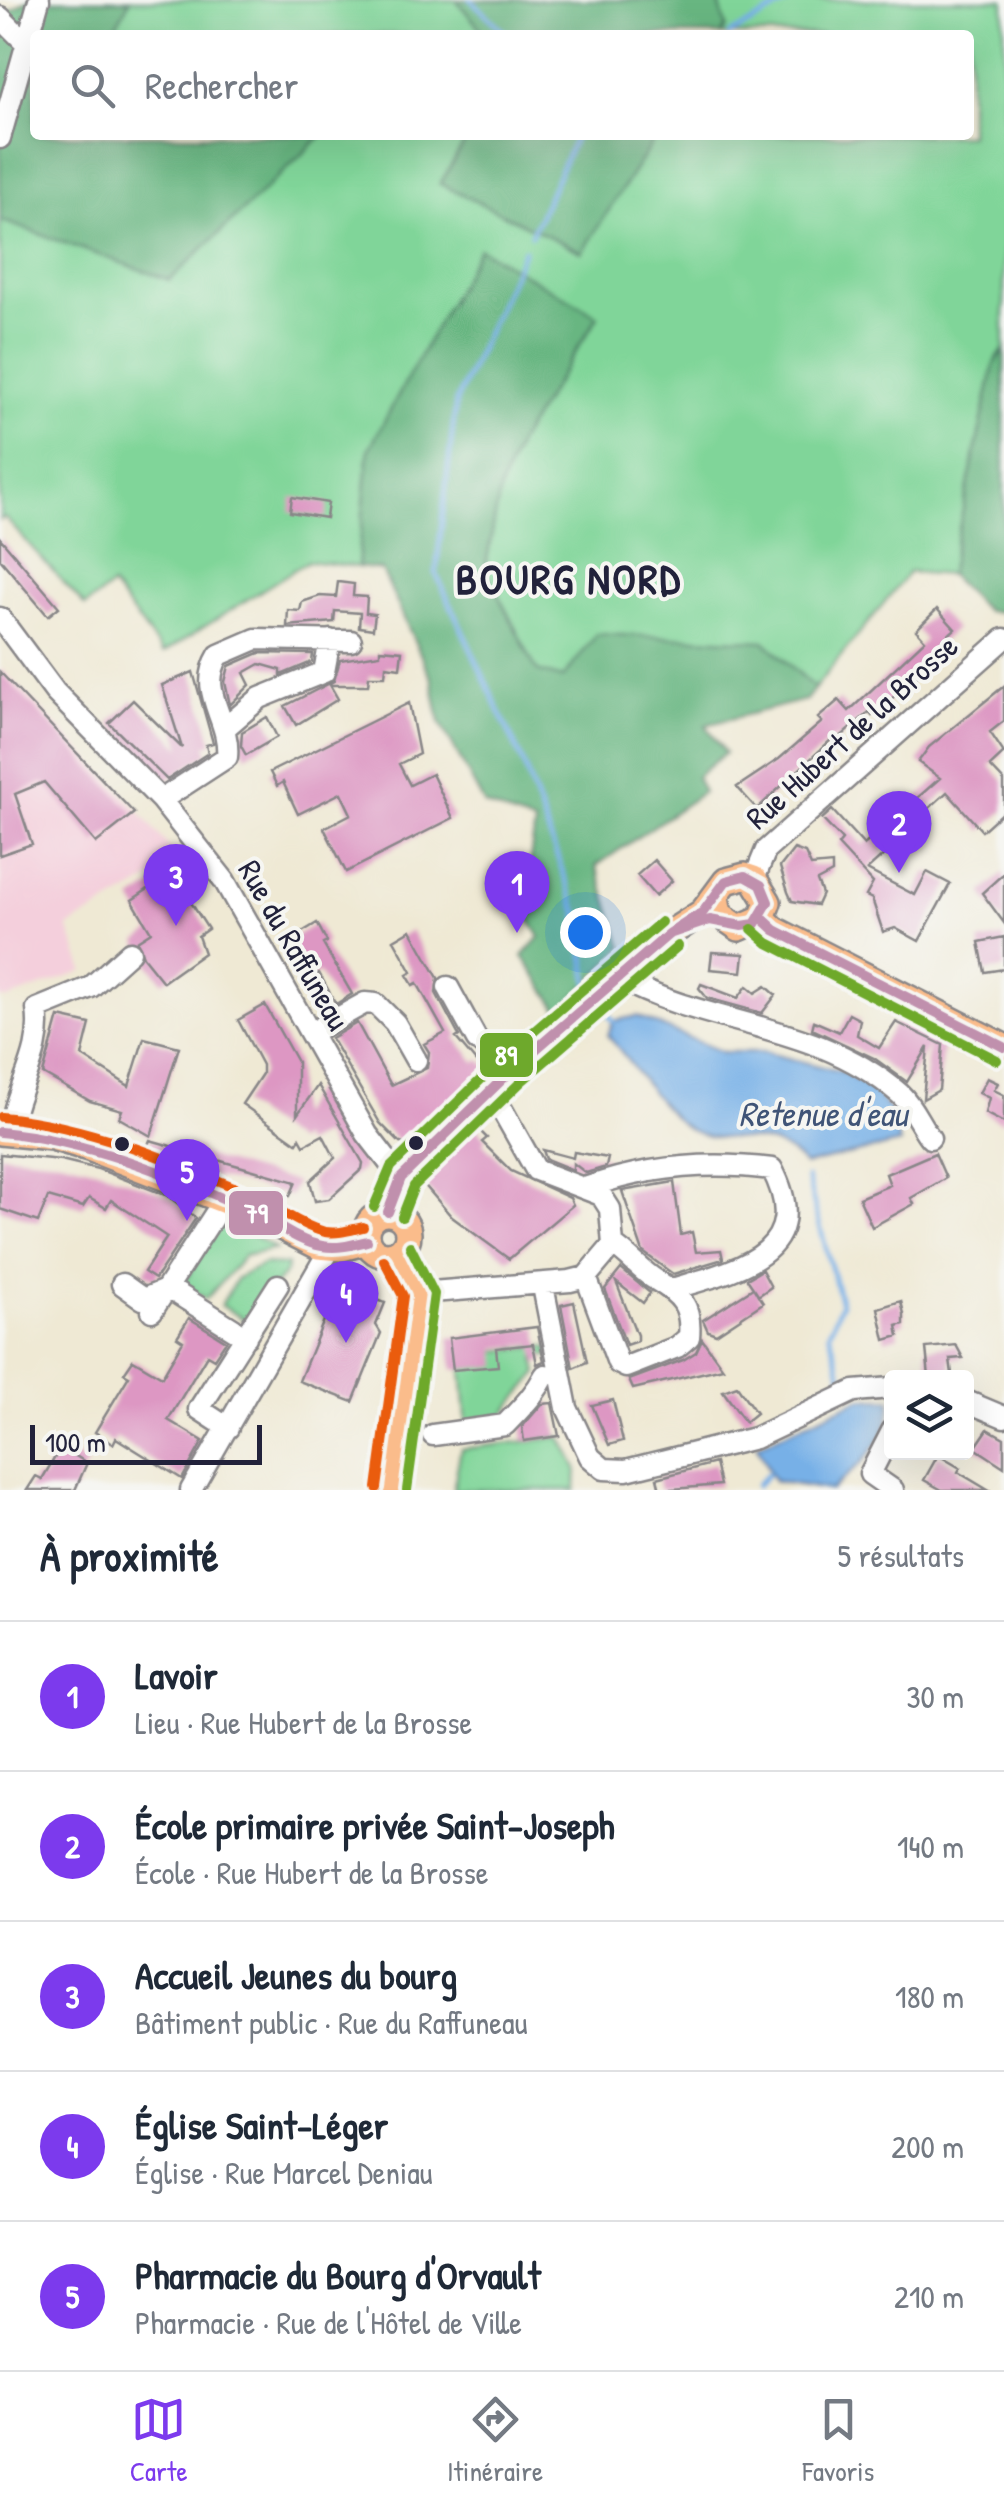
<!DOCTYPE html>
<html lang="fr">
<meta charset="utf-8">
<style>
:root{--surface:#fff;--page:#f6f6f7;--text:#1f2937;--muted:#747a83;--line:#e0e1e3;--accent:#7c3aed}
body{margin:0;font-family:"Patrick Hand",sans-serif;background:var(--page);color:var(--text)}
.controls{position:absolute;right:30px;bottom:30px;display:grid;overflow:hidden;border-radius:10px;box-shadow:0 10px 40px #0002}
.controls button{width:90px;height:90px;display:grid;place-items:center;padding:0;border:0;border-bottom:2px solid var(--line);background:var(--surface);color:var(--text);font:50px sans-serif}
.scale{position:absolute;left:30px;bottom:25px;width:232px;box-sizing:border-box;padding-left:10px;border:5px solid #22223b;border-top:0;font-size:28px;line-height:35px;white-space:nowrap;color:#22223b;-webkit-text-stroke:8px #f6f6f2;paint-order:stroke}
.you{position:absolute;left:585px;top:932px;width:35px;height:35px;margin:-25px;border:8px solid #fff;border-radius:50%;background:#1a73e8;box-shadow:0 0 0 15px #1a73e833}
.badge{display:grid;place-items:center;width:65px;height:65px;border-radius:50%;background:var(--accent);color:#fff;font-size:32px;font-weight:700}
.pin{position:absolute;translate:-50% -82px;filter:drop-shadow(0 2px 5px #0008)}
.pin::after{content:'';position:absolute;top:52px;width:35px;height:30px;background:inherit;clip-path:polygon(0 0,100% 0,50% 100%)}
.list{margin:0;padding:0;list-style:none}
h2{display:flex;justify-content:space-between;align-items:center;height:130px;margin:0;padding:0 40px;font-size:42px}
h2 small{font-size:32px;font-weight:400;color:var(--muted)}
.list li{display:grid;grid-template-columns:65px 1fr auto;gap:30px;align-items:center;box-sizing:border-box;height:150px;padding:0 40px;border-top:2px solid var(--line)}
.list b{display:block;font-size:38px;white-space:nowrap}
.list p{margin:0;font-size:32px;white-space:nowrap;color:var(--muted)}
.list em{font-size:32px;font-style:normal;color:var(--muted)}
.icon{flex:none;width:55px;height:55px;fill:none;stroke:currentColor;stroke-width:2;stroke-linecap:round;stroke-linejoin:round}
.map{position:relative;flex:none;width:1004px;height:1490px;overflow:hidden}
.search{position:absolute;background:var(--surface);box-shadow:0 10px 40px #0002;left:30px;right:30px;top:30px;height:110px;display:flex;align-items:center;gap:25px;box-sizing:border-box;padding:0 35px;border-radius:10px;color:var(--muted);font-size:38px}
.sheet{height:880px;background:var(--surface)}
nav{display:flex;justify-content:space-around;align-items:center;box-sizing:border-box;height:140px;border-top:2px solid var(--line);background:var(--surface);font-size:28px;color:var(--muted)}
nav a{display:grid;justify-items:center;gap:5px}
nav .on{color:var(--accent)}
.map>svg:first-child{display:block}
.built{fill:#f4cfdc}
.green{fill:#80d599;stroke:#517c6a;stroke-width:2.5}
.forest{fill:#68b681;stroke:#456c5e;stroke-width:2.5}
.water{fill:#77b0e7;stroke:#4c6991;stroke-width:2.5}
.lines{fill:none;stroke-linecap:round;stroke-linejoin:round}
.stream{stroke:#77b0e7;stroke-width:5}
.building{fill:#dd97c3}
.minor-casing{stroke:#888688;stroke-width:25}
.major-casing{stroke:#888688;stroke-width:30}
.minor{stroke:#fff;stroke-width:20}
.major{stroke:#fabc8b;stroke-width:25}
.bus-1-casing{stroke:#f6f6f2;stroke-width:18}
.bus-2-casing{stroke:#f6f6f2;stroke-width:18}
.bus-3-casing{stroke:#f6f6f2;stroke-width:18}
.bus-1{stroke:#c090ad;stroke-width:10}
.bus-2{stroke:#6ea92c;stroke-width:10}
.bus-3{stroke:#ea5b0c;stroke-width:10}
.bus-dot{fill:#22223b;stroke:#f6f6f2;stroke-width:4}
.labels{text-anchor:middle;stroke-width:8;stroke-linejoin:round;paint-order:stroke}
.street-label{font-size:32px;fill:#22223b;stroke:#f6f6f2}
.water-label{font-size:35px;font-style:italic;fill:#405477;stroke:#f6f6f2}
.district-label{font-size:42px;font-weight:bold;letter-spacing:2.5px;fill:#22223b;stroke:#f6f6f2}
.line-badge{stroke:#f6f6f2;stroke-width:4}
.badge-label{font-size:28px;text-anchor:middle;font-weight:bold;fill:#fff}
</style>
<div class="map">
<svg width="1004" height="1490" viewBox="0 0 1004 1490">
<rect width="100%" height="100%" fill="#f6f6f2"/>
<filter id="ink" filterUnits="userSpaceOnUse"><feTurbulence type="fractalNoise" baseFrequency=".01" numOctaves="2"/><feDisplacementMap in="SourceGraphic" scale="20" xChannelSelector="R" yChannelSelector="G"/><feConvolveMatrix kernelMatrix="1 2 1 2 8 2 1 2 1" color-interpolation-filters="sRGB"/></filter>
<filter id="wash" filterUnits="userSpaceOnUse"><feTurbulence type="fractalNoise" baseFrequency=".0048" numOctaves="4" result="noise"/><feDisplacementMap in="SourceGraphic" scale="40" xChannelSelector="R" yChannelSelector="G"/><feGaussianBlur stdDeviation="2.25" result="paint"/><feColorMatrix in="noise" values="0 0 0 0 0 0 0 0 0 0 0 0 0 0 0 0 0 1.4 0 .05"/><feComposite in="paint" operator="in"/></filter>
<g filter="url(#wash)">
<rect width="100%" height="100%" fill="#efe9d4"/>
<path class="built" d="M1,668L140,812L181,862L68,927L84,971L8,999L0,998Z"/>
<path class="green" d="M130,0H456L486,35L109,34Z
M718,0H1004V349L994,364L949,575L909,572L815,688L764,641L562,678L537,671L485,570L501,485L519,441L598,316L369,448L358,567L308,561L163,653L112,586L85,606L5,518L0,520V220L170,280L322,135H469L441,184L581,252L657,135H969V35H721L726,26Z
M223,1218L276,1249L244,1256L206,1299L183,1284Z
M264,1264L287,1265L286,1272L245,1320L221,1305L237,1278Z
M548,1346L550,1355L535,1358L538,1373L499,1420L467,1428L462,1369L466,1354Z
M561,1437L577,1468L576,1490H453L461,1449Z"/>
<path class="forest" d="M28,0H130L111,35H35V135H322L170,280L0,220V17Z
M456,0H718L726,27L721,35H486Z
M469,135H657L582,252L440,184Z
M479,248L598,316L519,441L501,485L485,569L537,671L563,678L597,634L764,641L815,688L806,700L706,725L725,753L696,777L703,792L596,866L623,947L560,1012L523,956L540,937L523,910L535,824L485,805L440,722L432,680L382,570L358,567L369,449Z
M1004,349V612L986,611L949,575L994,364Z"/>
<path class="water" d="M637,1016L722,1052H764L843,1072L876,1093L891,1112L900,1143L804,1165C767,1121 721,1153 683,1125C654,1102 633,1063 608,1036L613,1021Z
M862,1398L891,1400C891,1440 859,1466 831,1490L774,1481L757,1445Z"/>
<g class="lines">
<path class="stream" d="M471,0L508,35
M729,35L793,0
M531,235L576,135
M524,250L456,401L436,573L523,763L578,914L589,985
M605,1009L613,1021
M807,1178L841,1304L829,1332L846,1390
M757,1485L768,1474"/>
</g>
<g id="blocks">
<path class="building" d="M292,497L328,503L326,518L290,512Z
M0,538L59,607L48,616L0,559Z
M338,582L354,584L353,596L367,597L366,613L375,614L373,629L359,627L360,613L335,611L334,622L287,626L288,610L300,611L302,602L320,596L336,597Z
M937,609L955,629L918,663L924,670L872,716L869,712L837,740L834,737L757,809L737,787L779,759L822,722L818,718L839,700L849,711L925,640L916,630Z
M380,649L402,651L400,668L386,666L385,676H369L368,685H330L338,699L296,725L285,706L334,681L340,660L380,654Z
M259,653L313,654L312,662L281,675V670L260,664L244,673L250,685L230,705L225,682L229,666Z
M0,672L134,813L96,843L44,782L15,794L32,844L0,855Z
M193,672L213,743L206,745L208,753L167,780L109,723L133,700L182,748L162,685Z
M1004,686V721L990,732L1004,753L990,766L1004,781V811L982,831L947,792L882,851L885,854L867,870L915,895L927,872L950,884L919,941L895,928L883,932L872,899L866,896L873,883L838,845L842,840L822,819L832,810L864,845L940,778L918,762L929,747Z
M409,703L419,754L399,764L410,785L432,774L453,818L346,872L324,828L351,814L341,793L298,814L283,782L277,786L270,772Z
M267,717L277,737L246,755L241,746L242,732Z
M794,849L805,853L811,866L832,864V873L817,881L822,894L817,905L792,901L788,892L780,867Z
M654,860L672,881L655,896L637,875Z
M172,873L208,929L198,936L204,953L163,982L143,957L137,941L151,932L132,900Z
M1004,873V923L982,893Z
M317,923L327,942L323,944L352,994L336,1004L319,973L310,978L289,940Z
M411,930L438,978L436,993L459,1036L456,1038L476,1062L480,1060L490,1068L412,1145L400,1143L380,1123L331,1038L357,1023L391,1085L427,1068L429,1052L424,1044L445,1033L417,983L413,985L407,975L412,972L394,940Z
M1004,937V969L985,972L979,942Z
M712,952L744,954L742,972L710,969Z
M701,984L738,998L747,986L755,993L766,986L776,995L762,1013L707,998L699,988Z
M265,1005L297,1062V1115L318,1085L363,1163L362,1169L329,1199L315,1201L310,1181L335,1158L323,1135L304,1145L300,1138L297,1143L242,1104L262,1074V1065L238,1020Z
M849,1014L860,1020L857,1035L879,1048L896,1022L943,1045L939,1090L923,1099L928,1047L907,1082L874,1058L812,1029L814,1021L839,1032Z
M59,1017L90,1024L82,1056L129,1086L144,1038L179,1047L151,1136L119,1118L122,1110L90,1101L43,1074Z
M987,1078L998,1083L994,1090L1004,1095V1123L985,1113L989,1098L979,1093Z
M476,1127L487,1138L482,1142L511,1171L570,1198L573,1205L509,1259L452,1217L422,1182Z
M150,1140L185,1150L187,1145L201,1149L200,1153L214,1159L296,1182L290,1196L199,1173L145,1152Z
M543,1150L573,1158L574,1152L608,1158L606,1167L586,1173L573,1163V1170L546,1159Z
M935,1153L946,1178L911,1198L914,1204L872,1227L859,1198L890,1185L886,1174Z
M0,1154L61,1160L98,1169L168,1196L196,1218L155,1279L144,1272L167,1237L111,1200L106,1208L89,1198L83,1207L48,1197L38,1222L0,1209Z
M674,1182L681,1235L692,1232L696,1252L721,1250L723,1259L673,1274L643,1252L622,1191Z
M621,1269L650,1293L643,1303L616,1282L637,1335V1341L626,1345L605,1289Z
M762,1270L771,1287L758,1296L754,1289L763,1303L716,1334L708,1331L703,1320L753,1288L747,1279Z
M362,1283L376,1289L373,1298L385,1303L376,1325L381,1333L353,1402L299,1381L327,1313L346,1288Z
M901,1301L904,1314V1324L897,1326L899,1336L885,1340L878,1308Z
M574,1302L587,1362L573,1368L561,1305Z
M189,1318L226,1341L214,1359L207,1355L168,1420L203,1441L182,1479L116,1438L113,1444L95,1432L129,1376L124,1373L133,1360L162,1377L183,1341L177,1337Z
M537,1327L544,1361L537,1364L533,1344L496,1348L498,1366L453,1370L449,1338Z
M702,1339L723,1368L633,1389L629,1380L683,1360L696,1352Z
M956,1345L963,1358L950,1359L952,1374L929,1377L926,1348Z
M737,1386L756,1413L745,1422L723,1391Z
M613,1400L623,1441L609,1445L592,1405Z
M552,1403L559,1436L524,1441L522,1427L542,1404Z
M988,1429L1004,1438V1467L975,1448Z
M61,1447L87,1463L75,1490H27L36,1476L42,1479Z
M938,1455L960,1468L958,1472L988,1490H942L924,1480Z
M715,1463L720,1485L660,1490L657,1478Z"/>
</g>
</g>
<g filter="url(#ink)">
<use href="#blocks" fill-opacity="0" stroke="#888688" stroke-width="2.5"/>
<g class="lines">
<defs>
<path id="minor" d="M0,17L26,43
M0,138L39,0
M0,618L55,692L161,800L224,880L367,1134L401,1178
M225,728L260,698L324,672L330,640
M161,800L227,757C231,718 196,693 219,655L256,639L351,641
M754,879L766,850L1004,639
M618,978C710,1028 816,1021 900,1094C912,1105 920,1125 930,1138
M448,987L477,1040L513,1069
M311,1033L365,1003L376,1004L395,1023L416,1060
M10,1132C15,1087 44,1056 37,1009L91,987L130,952
M588,1187C648,1166 709,1161 772,1169C816,1253 737,1270 675,1288
M586,1277L618,1363L626,1367L677,1347L689,1337C692,1306 681,1295 656,1280C641,1271 629,1255 613,1245
M122,1284L143,1299L168,1289
M543,1286L567,1408L590,1457L604,1469L626,1470L755,1438L854,1391L892,1388
M170,1289L246,1337
M419,1293L570,1281L586,1277L613,1245L610,1209L601,1195L536,1170L492,1092
M152,1311L224,1200
M966,1401L1004,1417
M228,1428L199,1409L278,1285
M892,1431L870,1474L893,1490
M433,1435L505,1425C520,1409 535,1395 545,1375
M191,1490L330,1249"/>
<path id="major" d="M762,918L775,930L1004,1047
M0,1132L52,1137L89,1148L246,1209L318,1246L342,1248L367,1241
M388,1212L401,1178L513,1069L669,934L703,912L726,881L745,876L754,879L768,902L762,918L739,928L719,914L716,897
M366 1234a21 21 0 1 1 42 0a21 21 0 1 1-42 0Z
M392,1490L419,1293L397,1253"/>
</defs>
<use href="#minor" class="minor-casing"/>
<use href="#major" class="major-casing"/>
<use href="#minor" class="minor"/>
<use href="#major" class="major"/>
<defs>
<path id="bus-1" d="M745,876L761,885L768,902L755,924L742,926L710,920L669,934L703,912L726,881Z
M762,918L775,930L1004,1047
M0,1132C85,1140 169,1174 247,1209C271,1220 297,1242 322,1246C338,1249 351,1245 367,1241
M388,1212L401,1178L513,1069L669,934"/>
<path id="bus-2" d="M752,929L768,943L997,1060
M374,1207L391,1167L503,1058L661,922
M402,1217L414,1186L523,1080L678,946
M407,1490L434,1294L410,1246"/>
<path id="bus-3" d="M1,1117C88,1125 170,1160 250,1194C274,1205 300,1226 325,1232C339,1234 350,1230 363,1227
M377,1488L403,1296L384,1260"/>
</defs>
<use href="#bus-1" class="bus-1-casing"/>
<use href="#bus-2" class="bus-2-casing"/>
<use href="#bus-3" class="bus-3-casing"/>
<use href="#bus-1" class="bus-1"/>
<use href="#bus-2" class="bus-2"/>
<use href="#bus-3" class="bus-3"/>
</g>
</g>
<g class="bus-dot">
<circle cx="416" cy="1143" r="9"/>
<circle cx="122" cy="1144" r="9"/>
</g>
<g class="labels">
<g class="street-label">
<text transform="translate(852 732) rotate(-42)" y="11">Rue Hubert de la Brosse</text>
<text transform="translate(294 945) rotate(60)" y="11">Rue du Raffuneau</text>
</g>
<g class="water-label">
<text x="823" y="1126">Retenue d'eau</text>
</g>
<g class="district-label">
<text x="569" y="594">BOURG NORD</text>
</g>
</g>
<g class="line-badge">
<rect x="478" y="1031" width="57" height="48" rx="10" fill="#6ea92c"/>
<rect x="227" y="1189" width="58" height="48" rx="10" fill="#c090ad"/>
</g>
<g class="badge-label">
<text x="506" y="1065">89</text>
<text x="256" y="1223">79</text>
</g>
</svg>
<div class="controls">
<button><svg class="icon" aria-label="layers" viewBox="0 0 24 24"><path d="M12 4l9 5-9 5-9-5zM3 14l9 5 9-5"/></svg></button>
</div>
<div class="scale">100 m</div>
<div class="you"></div>
<div class="pin badge" style="left:517px;top:933px">1</div>
<div class="pin badge" style="left:899px;top:873px">2</div>
<div class="pin badge" style="left:176px;top:926px">3</div>
<div class="pin badge" style="left:346px;top:1343px">4</div>
<div class="pin badge" style="left:187px;top:1221px">5</div>
<div class="search"><svg class="icon" aria-label="search" viewBox="0 0 24 24"><circle cx="10" cy="10" r="6"/><path d="M15 15l6 6"/></svg>Rechercher</div>
</div>
<section class="sheet">
<h2>À proximité<small>5 résultats</small></h2>
<ul class="list">
<li><span class="badge">1</span><div><b>Lavoir</b><p>Lieu · Rue Hubert de la Brosse</p></div><em>30 m</em></li>
<li><span class="badge">2</span><div><b>École primaire privée Saint-Joseph</b><p>École · Rue Hubert de la Brosse</p></div><em>140 m</em></li>
<li><span class="badge">3</span><div><b>Accueil Jeunes du bourg</b><p>Bâtiment public · Rue du Raffuneau</p></div><em>180 m</em></li>
<li><span class="badge">4</span><div><b>Église Saint-Léger</b><p>Église · Rue Marcel Deniau</p></div><em>200 m</em></li>
<li><span class="badge">5</span><div><b>Pharmacie du Bourg d'Orvault</b><p>Pharmacie · Rue de l'Hôtel de Ville</p></div><em>210 m</em></li>
</ul>
</section>
<nav>
<a class="on"><svg class="icon" aria-label="map" viewBox="0 0 24 24"><path d="M3 6l6-2 6 2 6-2v14l-6 2-6-2-6 2zM9 4v14M15 6v14"/></svg>Carte</a>
<a><svg class="icon" aria-label="directions" viewBox="0 0 24 24"><path d="M12 3l9 9-9 9-9-9zM9 14v-3h6M13 9l2 2-2 2"/></svg>Itinéraire</a>
<a><svg class="icon" aria-label="saved" viewBox="0 0 24 24"><path d="M7 4h10v16l-5-4-5 4z"/></svg>Favoris</a>
</nav>
